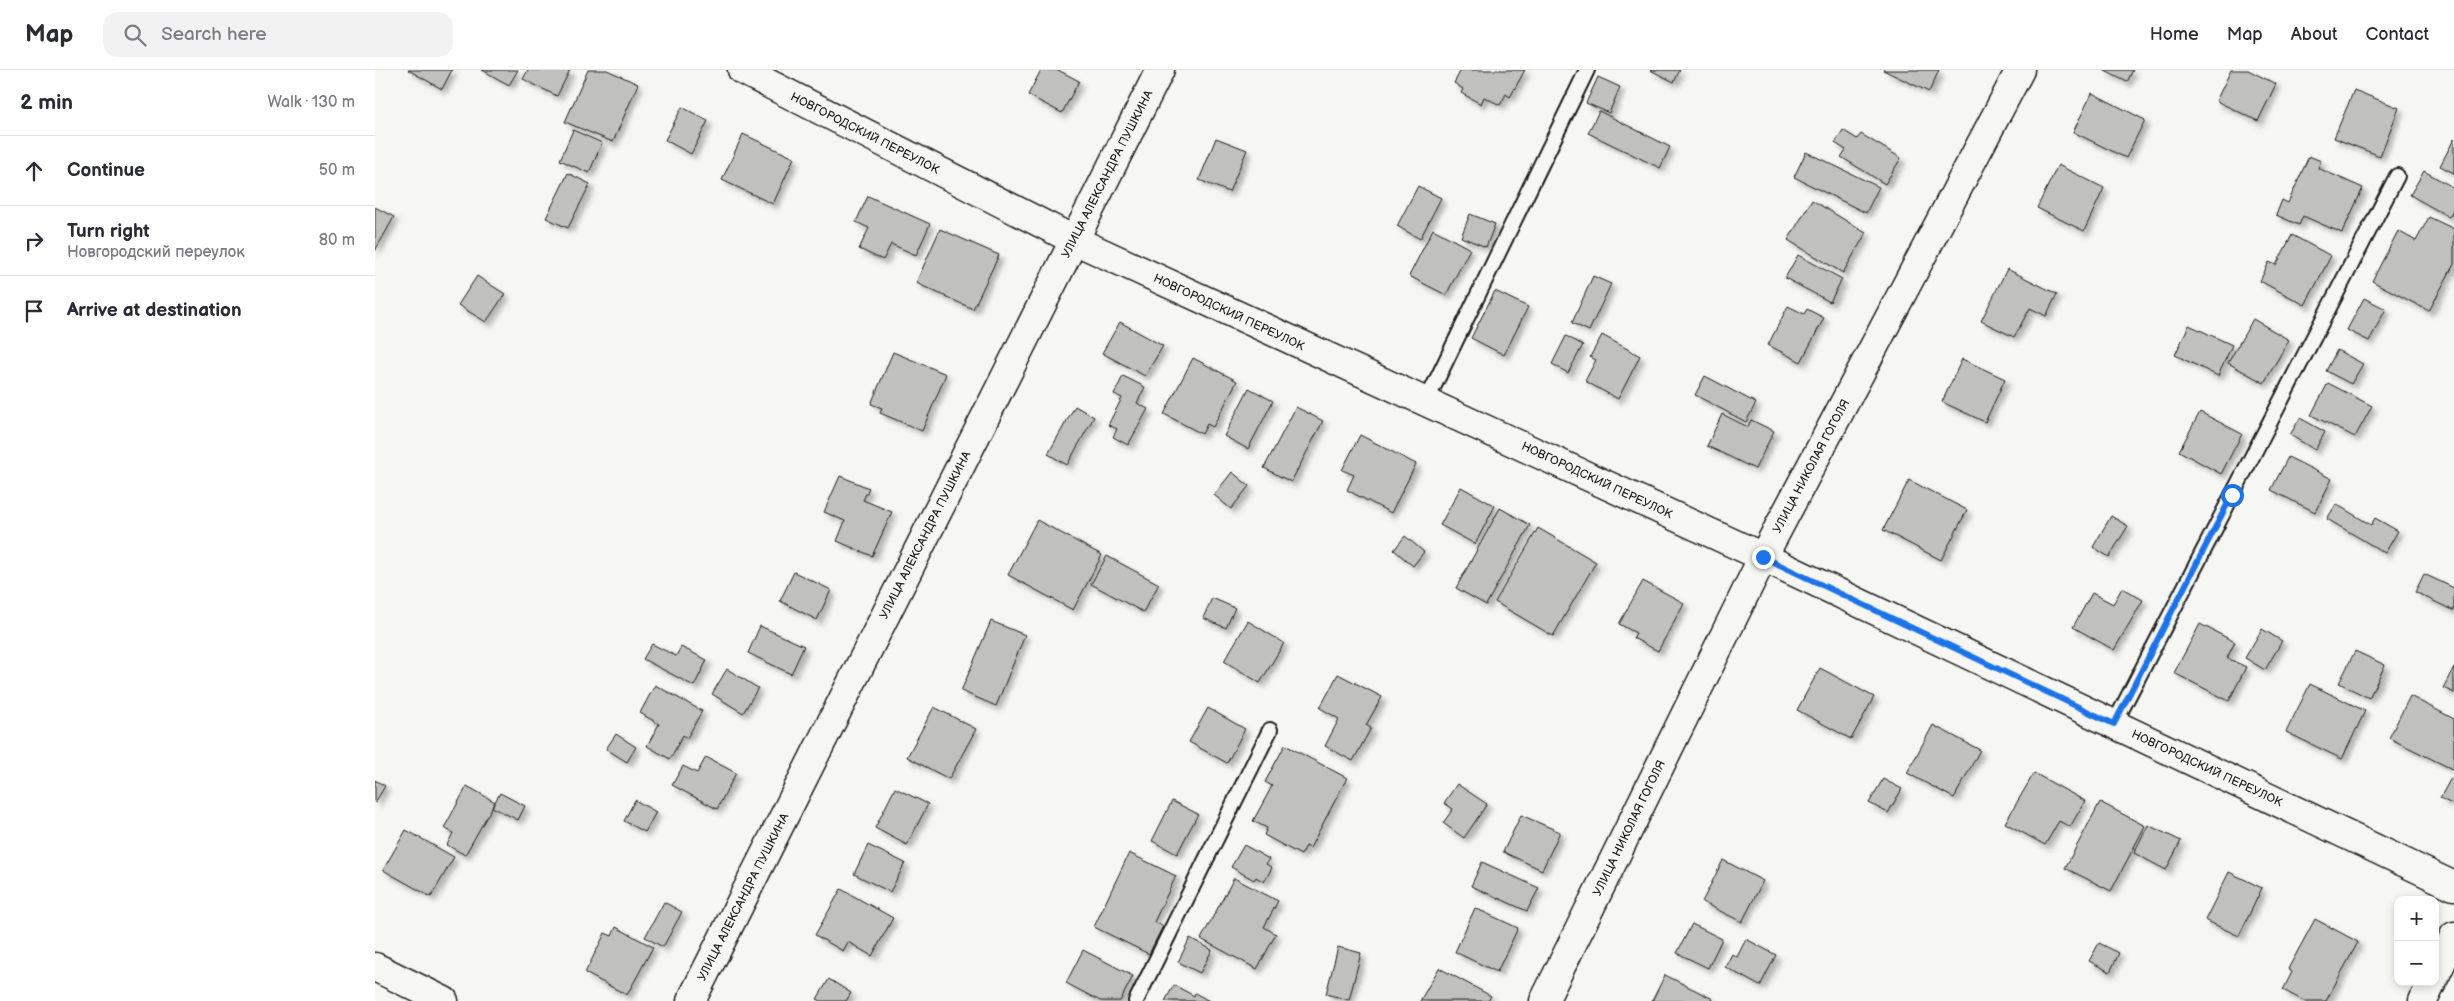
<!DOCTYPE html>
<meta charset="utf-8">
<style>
:root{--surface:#fff;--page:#f2f2f3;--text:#2b2b33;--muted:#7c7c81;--line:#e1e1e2}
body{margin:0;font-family:"Balsamiq Sans",sans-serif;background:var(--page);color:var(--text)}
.controls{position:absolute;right:15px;bottom:15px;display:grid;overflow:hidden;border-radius:10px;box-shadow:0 2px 8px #0003}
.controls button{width:45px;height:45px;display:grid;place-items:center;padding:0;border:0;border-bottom:1px solid var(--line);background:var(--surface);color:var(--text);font:25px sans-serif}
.stop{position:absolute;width:15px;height:15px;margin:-11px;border:4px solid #1a73e8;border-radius:50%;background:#fff}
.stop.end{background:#1a73e8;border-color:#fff;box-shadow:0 1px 5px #0008}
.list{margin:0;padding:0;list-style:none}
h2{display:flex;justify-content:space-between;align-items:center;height:65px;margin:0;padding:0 20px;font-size:21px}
h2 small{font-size:16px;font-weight:400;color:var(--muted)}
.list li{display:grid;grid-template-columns:32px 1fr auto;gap:15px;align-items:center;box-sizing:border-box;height:70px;padding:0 20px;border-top:1px solid var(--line)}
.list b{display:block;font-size:19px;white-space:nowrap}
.list p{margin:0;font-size:16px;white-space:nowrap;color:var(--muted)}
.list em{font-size:16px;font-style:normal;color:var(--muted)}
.icon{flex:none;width:28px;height:28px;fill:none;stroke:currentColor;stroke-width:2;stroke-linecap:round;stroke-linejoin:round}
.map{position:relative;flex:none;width:2079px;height:931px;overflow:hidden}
header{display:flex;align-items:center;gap:30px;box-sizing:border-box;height:70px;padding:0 25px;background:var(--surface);border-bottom:1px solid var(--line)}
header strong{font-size:24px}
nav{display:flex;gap:28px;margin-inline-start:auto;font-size:18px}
.search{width:350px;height:45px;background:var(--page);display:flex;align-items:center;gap:12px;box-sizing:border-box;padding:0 18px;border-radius:15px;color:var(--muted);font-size:19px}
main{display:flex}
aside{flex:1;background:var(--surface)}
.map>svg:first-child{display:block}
.building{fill:#c0c0bd;stroke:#1c1c1c;filter:url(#shadow)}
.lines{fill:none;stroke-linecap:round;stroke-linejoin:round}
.lane-casing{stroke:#1c1c1c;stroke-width:18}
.street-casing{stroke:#1c1c1c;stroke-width:31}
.lane{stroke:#f6f6f2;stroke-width:14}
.street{stroke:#f6f6f2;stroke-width:28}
.route{stroke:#1a73e8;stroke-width:6}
.labels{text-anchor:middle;stroke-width:4;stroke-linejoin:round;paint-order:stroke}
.street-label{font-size:12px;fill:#1c1c1c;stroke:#f6f6f2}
</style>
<header>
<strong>Map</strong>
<div class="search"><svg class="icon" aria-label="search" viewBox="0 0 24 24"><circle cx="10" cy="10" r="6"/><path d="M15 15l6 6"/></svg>Search here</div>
<nav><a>Home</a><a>Map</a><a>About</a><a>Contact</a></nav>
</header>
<main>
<aside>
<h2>2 min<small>Walk · 130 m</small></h2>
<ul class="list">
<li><svg class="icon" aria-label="ahead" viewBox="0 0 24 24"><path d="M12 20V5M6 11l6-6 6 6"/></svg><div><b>Continue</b></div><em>50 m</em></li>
<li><svg class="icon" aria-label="right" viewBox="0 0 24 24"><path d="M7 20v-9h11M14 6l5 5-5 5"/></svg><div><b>Turn right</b><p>Новгородский переулок</p></div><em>80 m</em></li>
<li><svg class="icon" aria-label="arrive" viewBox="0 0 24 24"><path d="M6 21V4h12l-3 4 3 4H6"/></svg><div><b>Arrive at destination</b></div></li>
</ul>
</aside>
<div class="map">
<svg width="2079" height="931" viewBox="0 0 2079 931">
<defs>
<filter id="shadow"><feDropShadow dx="4.5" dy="4.5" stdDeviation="2.5" flood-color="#0004"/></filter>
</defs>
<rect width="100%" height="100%" fill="#f6f6f2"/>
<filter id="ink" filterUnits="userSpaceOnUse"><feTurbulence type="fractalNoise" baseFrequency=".02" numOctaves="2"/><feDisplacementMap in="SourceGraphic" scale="10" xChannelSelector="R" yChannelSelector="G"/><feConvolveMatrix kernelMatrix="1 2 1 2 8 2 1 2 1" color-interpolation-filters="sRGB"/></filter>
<g filter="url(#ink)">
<path class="building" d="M33,0H77L67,19Z
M107,0H143L134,15Z
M153,0H195L182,26L148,9Z
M213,0H232L263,14L238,72L190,52Z
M666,0H683L704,11L687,43L653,25Z
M1086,0H1150L1135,27L1131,24L1125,35L1109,27L1106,34L1086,23L1088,19L1079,13Z
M1275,0H1305L1299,12Z
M1508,0H1564L1554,22Z
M1728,0H1758L1752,12Z
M1856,0H1873L1901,14L1883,51L1841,31Z
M1223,7L1245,17L1234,43L1211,33Z
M1979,20L2024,38L2005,86L1959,68Z
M1717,23L1770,50L1751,88L1698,62Z
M307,37L333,51L316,84L290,70Z
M1224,41L1295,77L1285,98L1213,63Z
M198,60L227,73L214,103L185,90Z
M1468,60L1482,69L1486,64L1526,88L1510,114L1466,87L1471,80L1460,73Z
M368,64L419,88L398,134L347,110Z
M841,68L872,80L854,122L824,110Z
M2079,69V103L2065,96Z
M1431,82L1504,117L1491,143L1419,107Z
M1934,86L1946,91L1943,98L1988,118L1967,163L1928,146L1924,155L1901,145L1907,130L1913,133Z
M1683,95L1729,118L1709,161L1662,138Z
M2049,101L2079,118V138L2074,147L2035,125Z
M193,103L215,114L193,158L171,148Z
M1043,116L1066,128L1045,169L1022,156Z
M493,126L555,154L541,185L516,174L508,190L484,179L494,158L481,152Z
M1437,130L1491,163L1468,203L1413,170Z
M0,137L19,147L0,181Z
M1095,144L1120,154L1111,177L1086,167Z
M2054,147L2079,159V194L2054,241L1997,211L2023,161L2041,171Z
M565,159L624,185L598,239L541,213Z
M1058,159L1095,179L1071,225L1034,206Z
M1917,165L1956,186L1930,235L1885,211L1894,192L1901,195Z
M1423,185L1467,209L1455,232L1410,208Z
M1632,199L1682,224L1671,246L1655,238L1639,267L1606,251Z
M102,206L130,224L111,252L83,235Z
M1218,206L1236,214L1214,261L1197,253Z
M1120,221L1153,237L1129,285L1096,268Z
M1989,228L2011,239L1994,271L1972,260Z
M1413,236L1429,244L1432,239L1449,248L1426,292L1393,275Z
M1878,249L1914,270L1889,313L1853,293Z
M745,252L788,276L770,306L727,283Z
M1814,255L1857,275L1843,306L1800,285Z
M1227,265L1265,286L1243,329L1210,311L1221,290L1215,287Z
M1191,266L1208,275L1193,303L1177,294Z
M1962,280L1988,294L1976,314L1951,301Z
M518,282L571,304L547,361L505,343L507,338L496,334Z
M818,288L862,311L838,357L832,354L827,364L789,344Z
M1587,289L1630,309L1610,352L1567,332Z
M748,306L770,317L762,333L773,339L753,375L738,367L742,359L733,355L747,328L739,324Z
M1330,306L1381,333L1371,352L1320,325Z
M1953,313L1997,336L1980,367L1936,345Z
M874,318L898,331L873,379L849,366Z
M700,336L719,347L692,395L673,384Z
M921,337L948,351L916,412L889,398Z
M1825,342L1867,364L1846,404L1804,381Z
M1347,344L1373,357L1376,350L1399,361L1380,399L1332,376Z
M1925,348L1950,362L1940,380L1915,365Z
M985,365L1041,394L1016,443L972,420L979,405L967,400Z
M1913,387L1957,409L1940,442L1896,420Z
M857,402L874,416L856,439L839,425Z
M465,406L494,418L488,430L517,442L497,486L462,471L470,451L449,442Z
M1534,410L1592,440L1566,490L1508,460Z
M1086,417L1120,436L1100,474L1065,455Z
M1961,434L1996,455L2000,448L2023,461L2010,483L1952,449Z
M1125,438L1155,455L1111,535L1081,518Z
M1736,446L1753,456L1734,487L1718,477Z
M662,450L727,485L698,540L633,505Z
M1163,458L1221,492L1178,566L1120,532Z
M1030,466L1049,482L1038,496L1019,480Z
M732,486L784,514L768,542L716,514Z
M419,502L456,520L442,550L405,531Z
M2049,504L2079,518V541L2040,522Z
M1268,511L1309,533L1283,581L1258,568L1261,563L1244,554Z
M1747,518L1768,530L1739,580L1698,557L1717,523L1738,534Z
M837,528L860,538L851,558L828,548Z
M616,551L650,565L621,636L586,621Z
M873,551L909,573L885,613L849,591Z
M1825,554L1860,572L1852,588L1871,597L1854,631L1799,603Z
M385,556L429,576L416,604L373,583Z
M1887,559L1907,571L1890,600L1870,588Z
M277,574L301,586L306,577L332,590L319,616L268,589Z
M1980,581L2010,595L1994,628L1964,613Z
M2079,597V623L2068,618Z
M1445,598L1499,627L1476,669L1422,640Z
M352,599L383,618L368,643L337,624Z
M963,604L1007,627L991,655L996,658L978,691L950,676L964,649L945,638Z
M1935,614L1990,641L1967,689L1911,662Z
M280,615L327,641L312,668L308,665L295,689L272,676L284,654L265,643Z
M2035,626L2079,649V694L2077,699L2014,668Z
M559,637L601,659L574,709L532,687Z
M833,638L870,659L852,693L814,672Z
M1558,655L1605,680L1579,728L1532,703Z
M241,664L261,677L252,692L231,679Z
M910,675L972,708L935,778L931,776L926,785L889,765L892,758L878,751L897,716L890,712Z
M331,687L361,703L342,739L297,715L308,696L322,703Z
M1659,703L1710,731L1695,757L1684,751L1670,775L1630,753Z
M2076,708L2079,709V735L2065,728Z
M1508,709L1527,719L1513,743L1494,733Z
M0,710L10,716L0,733Z
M1082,714L1112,734L1089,768L1068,753L1078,739L1069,733Z
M92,716L120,732L90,785L72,775L78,763L69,758Z
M520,718L553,734L532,775L500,758Z
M125,723L150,736L143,750L117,737Z
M260,730L281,742L270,762L249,751Z
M797,731L823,744L802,784L777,771Z
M1725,732L1770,756L1736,821L1690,798Z
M1146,745L1185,762L1167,800L1128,782Z
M1773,755L1806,771L1791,800L1759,783Z
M31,760L79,787L56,827L8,800Z
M493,775L530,793L515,822L479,804Z
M869,775L894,789L891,794L897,798L889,812L881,807L879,810L856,797Z
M754,783L801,806L779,852L788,856L774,884L719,857Z
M1348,790L1388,811L1367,852L1327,832Z
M1107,792L1164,818L1152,841L1096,816Z
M1854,802L1887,818L1864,866L1830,850Z
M859,808L903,831L889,857L901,864L882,899L826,869Z
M466,819L518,848L497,886L473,872L468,881L440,865Z
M289,832L307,842L288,877L270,867Z
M1100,838L1143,858L1122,902L1080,882Z
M1940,849L1983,872L1951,931H1929L1908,920L1917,902L1913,899Z
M1317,854L1347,869L1333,898L1302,883Z
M241,857L278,877L252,925L210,903L230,863L237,866Z
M815,868L837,880L825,903L803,892Z
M1371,869L1401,885L1385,916L1350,897L1357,884L1362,887Z
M1724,873L1744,883L1735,902L1714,891Z
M963,877L986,883L974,930L951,924Z
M708,880L758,906L745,931H725L691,913Z
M1064,898L1116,926L1113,931H1045Z
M1290,905L1338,929L1337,931H1277Z
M454,909L476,923L471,931H446L442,929Z
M799,915L819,926L820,923L834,931H790Z"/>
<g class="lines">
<defs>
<path id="lane" d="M1051,332L1212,0
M1739,654L2022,106
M761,931L895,660"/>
<path id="street" d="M367,0L699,170L1388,487L2079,816
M0,897L69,931
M2060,906L2079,866
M316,931L785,0
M1169,931L1388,487L1645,0
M2048,931L2057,912"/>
</defs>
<use href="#lane" class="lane-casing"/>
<use href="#street" class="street-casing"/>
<use href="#lane" class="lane"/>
<use href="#street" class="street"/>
</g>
</g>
<g class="lines" filter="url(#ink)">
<path class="route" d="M1388,487L1739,654L1857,425"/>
</g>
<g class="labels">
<g class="street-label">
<text transform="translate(490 63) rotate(27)" y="4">НОВГОРОДСКИЙ ПЕРЕУЛОК</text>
<text transform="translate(732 104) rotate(-63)" y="4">УЛИЦА АЛЕКСАНДРА ПУШКИНА</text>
<text transform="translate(854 242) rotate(25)" y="4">НОВГОРОДСКИЙ ПЕРЕУЛОК</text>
<text transform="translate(1436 396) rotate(-62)" y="4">УЛИЦА НИКОЛАЯ ГОГОЛЯ</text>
<text transform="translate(1222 410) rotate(25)" y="4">НОВГОРОДСКИЙ ПЕРЕУЛОК</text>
<text transform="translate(550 465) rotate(-63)" y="4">УЛИЦА АЛЕКСАНДРА ПУШКИНА</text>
<text transform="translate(1832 698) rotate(25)" y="4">НОВГОРОДСКИЙ ПЕРЕУЛОК</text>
<text transform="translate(1254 758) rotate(-64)" y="4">УЛИЦА НИКОЛАЯ ГОГОЛЯ</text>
<text transform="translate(368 827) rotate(-63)" y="4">УЛИЦА АЛЕКСАНДРА ПУШКИНА</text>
</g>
</g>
</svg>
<div class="controls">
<button>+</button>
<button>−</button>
</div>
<div class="stop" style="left:1857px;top:425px"></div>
<div class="stop end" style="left:1388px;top:487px"></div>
</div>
</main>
